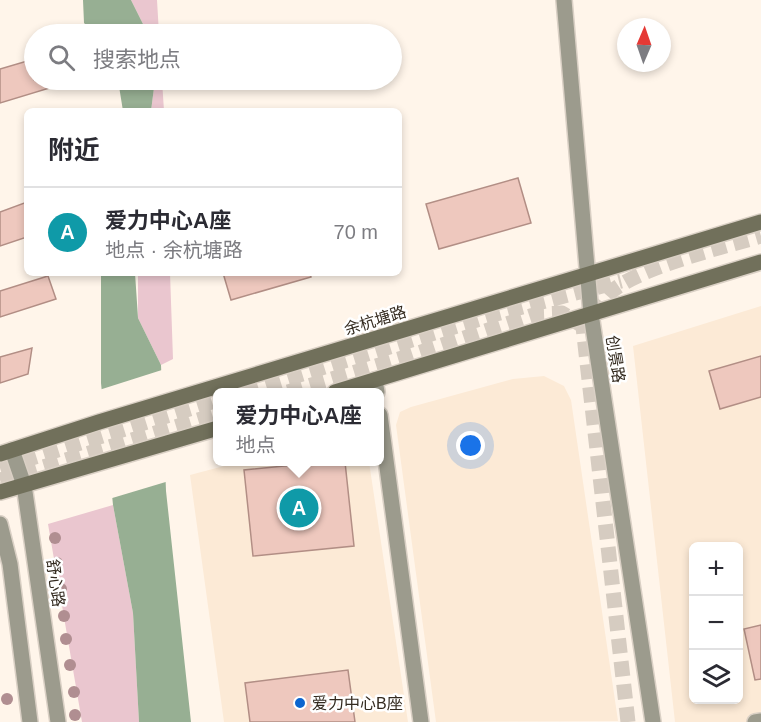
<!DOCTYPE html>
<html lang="zh">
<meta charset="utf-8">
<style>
:root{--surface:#fff;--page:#f2f2f3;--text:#2b2b33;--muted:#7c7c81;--line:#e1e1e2;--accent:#111827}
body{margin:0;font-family:Helvetica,"Noto Sans SC",sans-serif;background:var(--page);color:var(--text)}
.controls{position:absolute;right:18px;bottom:18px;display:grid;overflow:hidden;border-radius:9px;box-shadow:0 3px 9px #0003}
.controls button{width:54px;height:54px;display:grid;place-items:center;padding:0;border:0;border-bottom:2px solid var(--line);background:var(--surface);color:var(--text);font:30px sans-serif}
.compass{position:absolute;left:617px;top:18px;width:54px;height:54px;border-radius:50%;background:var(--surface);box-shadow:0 3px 9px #0003;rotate:2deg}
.you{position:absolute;left:471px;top:446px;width:21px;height:21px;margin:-15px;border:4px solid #fff;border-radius:50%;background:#1a73e8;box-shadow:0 0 0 9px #1a73e833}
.badge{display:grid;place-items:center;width:39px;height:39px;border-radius:50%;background:var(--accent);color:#fff;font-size:20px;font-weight:700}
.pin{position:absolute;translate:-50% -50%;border:3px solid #fff;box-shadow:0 2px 6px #0006}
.popup{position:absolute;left:213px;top:388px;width:171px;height:78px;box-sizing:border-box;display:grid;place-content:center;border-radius:9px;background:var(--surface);filter:drop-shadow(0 2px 4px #0005);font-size:20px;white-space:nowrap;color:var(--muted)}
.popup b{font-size:22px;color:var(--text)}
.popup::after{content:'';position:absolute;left:50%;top:100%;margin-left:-12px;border:12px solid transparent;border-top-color:var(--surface)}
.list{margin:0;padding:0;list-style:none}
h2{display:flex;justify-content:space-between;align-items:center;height:78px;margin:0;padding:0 24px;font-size:26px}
h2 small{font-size:20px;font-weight:400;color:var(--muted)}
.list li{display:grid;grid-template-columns:39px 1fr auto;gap:18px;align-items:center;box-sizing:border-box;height:90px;padding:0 24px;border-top:2px solid var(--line)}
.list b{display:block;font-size:22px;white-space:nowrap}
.list p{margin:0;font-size:20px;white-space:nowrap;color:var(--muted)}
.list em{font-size:20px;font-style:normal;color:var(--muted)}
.icon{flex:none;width:33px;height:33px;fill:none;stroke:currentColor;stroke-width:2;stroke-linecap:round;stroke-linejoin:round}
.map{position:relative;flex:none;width:761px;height:722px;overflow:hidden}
.search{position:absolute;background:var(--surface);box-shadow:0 3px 9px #0003;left:24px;top:24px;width:378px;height:66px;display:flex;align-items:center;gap:15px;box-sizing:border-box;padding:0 21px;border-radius:33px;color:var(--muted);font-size:22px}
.panel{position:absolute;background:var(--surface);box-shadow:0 3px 9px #0003;left:24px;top:108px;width:378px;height:168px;border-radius:9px}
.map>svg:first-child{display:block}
.built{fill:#fcead6;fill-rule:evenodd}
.green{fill:#eac6cf}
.water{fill:#97af93}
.pier{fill:#fff5ea}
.building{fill:#eec8be;stroke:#b28e85;stroke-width:1.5}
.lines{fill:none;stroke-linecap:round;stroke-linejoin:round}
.tertiary-tunnel{stroke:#d6ccc1;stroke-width:15;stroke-dasharray:15 8;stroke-linecap:butt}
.minor-casing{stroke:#dad0c5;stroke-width:18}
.tertiary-casing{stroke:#dad0c5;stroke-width:18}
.secondary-casing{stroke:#dad0c5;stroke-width:18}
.minor{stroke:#9c9b8d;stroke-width:15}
.tertiary{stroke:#9c9b8d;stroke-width:15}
.secondary{stroke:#71705b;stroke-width:15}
.tree{fill:#b08e91}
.poi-dot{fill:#0b65cf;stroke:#fff;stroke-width:2}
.labels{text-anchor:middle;stroke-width:5;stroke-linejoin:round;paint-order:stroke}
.street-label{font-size:16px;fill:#332a1f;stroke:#fff}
.poi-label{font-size:16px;fill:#332a1f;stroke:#fff;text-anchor:start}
</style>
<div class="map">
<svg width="761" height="722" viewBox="0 0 761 722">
<rect width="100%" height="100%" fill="#fff5ea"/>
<path class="built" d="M761,306V722H675L633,346ZM694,546H738V700H694Z
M544,376L564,386L571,400L618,721L436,722L396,425L400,412L411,407L513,379Z
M239,462H369L408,722H224L190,475Z"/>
<path class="green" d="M131,0H157L159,34H148Z
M155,80H162L164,111H151Z
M138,273H170L173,359L161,365L138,318Z
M113,505L133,613L139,722H82L48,524Z"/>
<path class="water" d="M83,0H131L148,34H95L84,23Z
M118,80H155L151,111H123Z
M101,273H135L138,318L161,365L166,491L191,722H139L133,613L113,505L101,383Z"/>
<path class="pier" d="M165,369L169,481L109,499L99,390Z"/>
<path class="building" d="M34,59V80H66V83L0,103V69Z
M518,178L531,223L439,249L426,204Z
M27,202V237L0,246V212Z
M223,273H310L311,277L231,300Z
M48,276L56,299L0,317V291Z
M32,348L28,374L0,383V357Z
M761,356V397L720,409L709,371Z
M324,462H345L354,546L253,556L244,470Z
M761,625V679L755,680L744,629Z
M348,670L355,722H250L245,683Z"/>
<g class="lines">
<path class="tertiary-tunnel" d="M244,392L496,314L621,281
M288,392L406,357L537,314L562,313L581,325
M0,468L218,400
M0,480L218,414
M628,722L583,327C592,316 600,304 609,294C635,268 724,247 761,236"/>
<defs>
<path id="minor" d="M375,380L377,392
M380,415L421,722"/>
<path id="tertiary" d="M564,0L591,314L653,722
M12,450L24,485L58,722
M0,524L10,564L30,722
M755,722L761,721"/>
<path id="secondary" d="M335,392L761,262
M0,454L99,422L761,222
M0,492L218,428"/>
</defs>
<use href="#minor" class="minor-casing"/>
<use href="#tertiary" class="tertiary-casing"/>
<use href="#secondary" class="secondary-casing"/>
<use href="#minor" class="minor"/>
<use href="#tertiary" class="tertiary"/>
<use href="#secondary" class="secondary"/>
</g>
<g class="tree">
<circle cx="55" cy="538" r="6"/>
<circle cx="57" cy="563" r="6"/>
<circle cx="61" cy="589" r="6"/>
<circle cx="64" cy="616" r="6"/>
<circle cx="66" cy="639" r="6"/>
<circle cx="70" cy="665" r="6"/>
<circle cx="74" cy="692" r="6"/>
<circle cx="7" cy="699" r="6"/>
<circle cx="75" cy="715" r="6"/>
</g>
<circle class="poi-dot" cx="300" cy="703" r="6"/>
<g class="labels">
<g class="street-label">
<text transform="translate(375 320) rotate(-17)" y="6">余杭塘路</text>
<text transform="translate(616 359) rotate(81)" y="6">创景路</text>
<text transform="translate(56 583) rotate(82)" y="6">舒心路</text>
</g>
<g class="poi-label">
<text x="312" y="709">爱力中心B座</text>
</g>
</g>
</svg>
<div class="controls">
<button>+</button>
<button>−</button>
<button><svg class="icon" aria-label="layers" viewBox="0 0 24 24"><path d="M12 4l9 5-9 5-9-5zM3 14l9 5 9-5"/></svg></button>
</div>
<svg class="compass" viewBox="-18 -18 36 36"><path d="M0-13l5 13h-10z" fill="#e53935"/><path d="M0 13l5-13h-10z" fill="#7c7c81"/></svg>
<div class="you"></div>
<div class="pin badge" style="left:299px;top:508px;background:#0f9aa8">A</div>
<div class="popup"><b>爱力中心A座</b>地点</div>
<div class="search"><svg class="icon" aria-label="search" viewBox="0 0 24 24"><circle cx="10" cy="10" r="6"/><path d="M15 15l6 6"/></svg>搜索地点</div>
<section class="panel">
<h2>附近<small></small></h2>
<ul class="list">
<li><span class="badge" style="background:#0f9aa8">A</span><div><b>爱力中心A座</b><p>地点 · 余杭塘路</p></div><em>70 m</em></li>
</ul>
</section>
</div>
